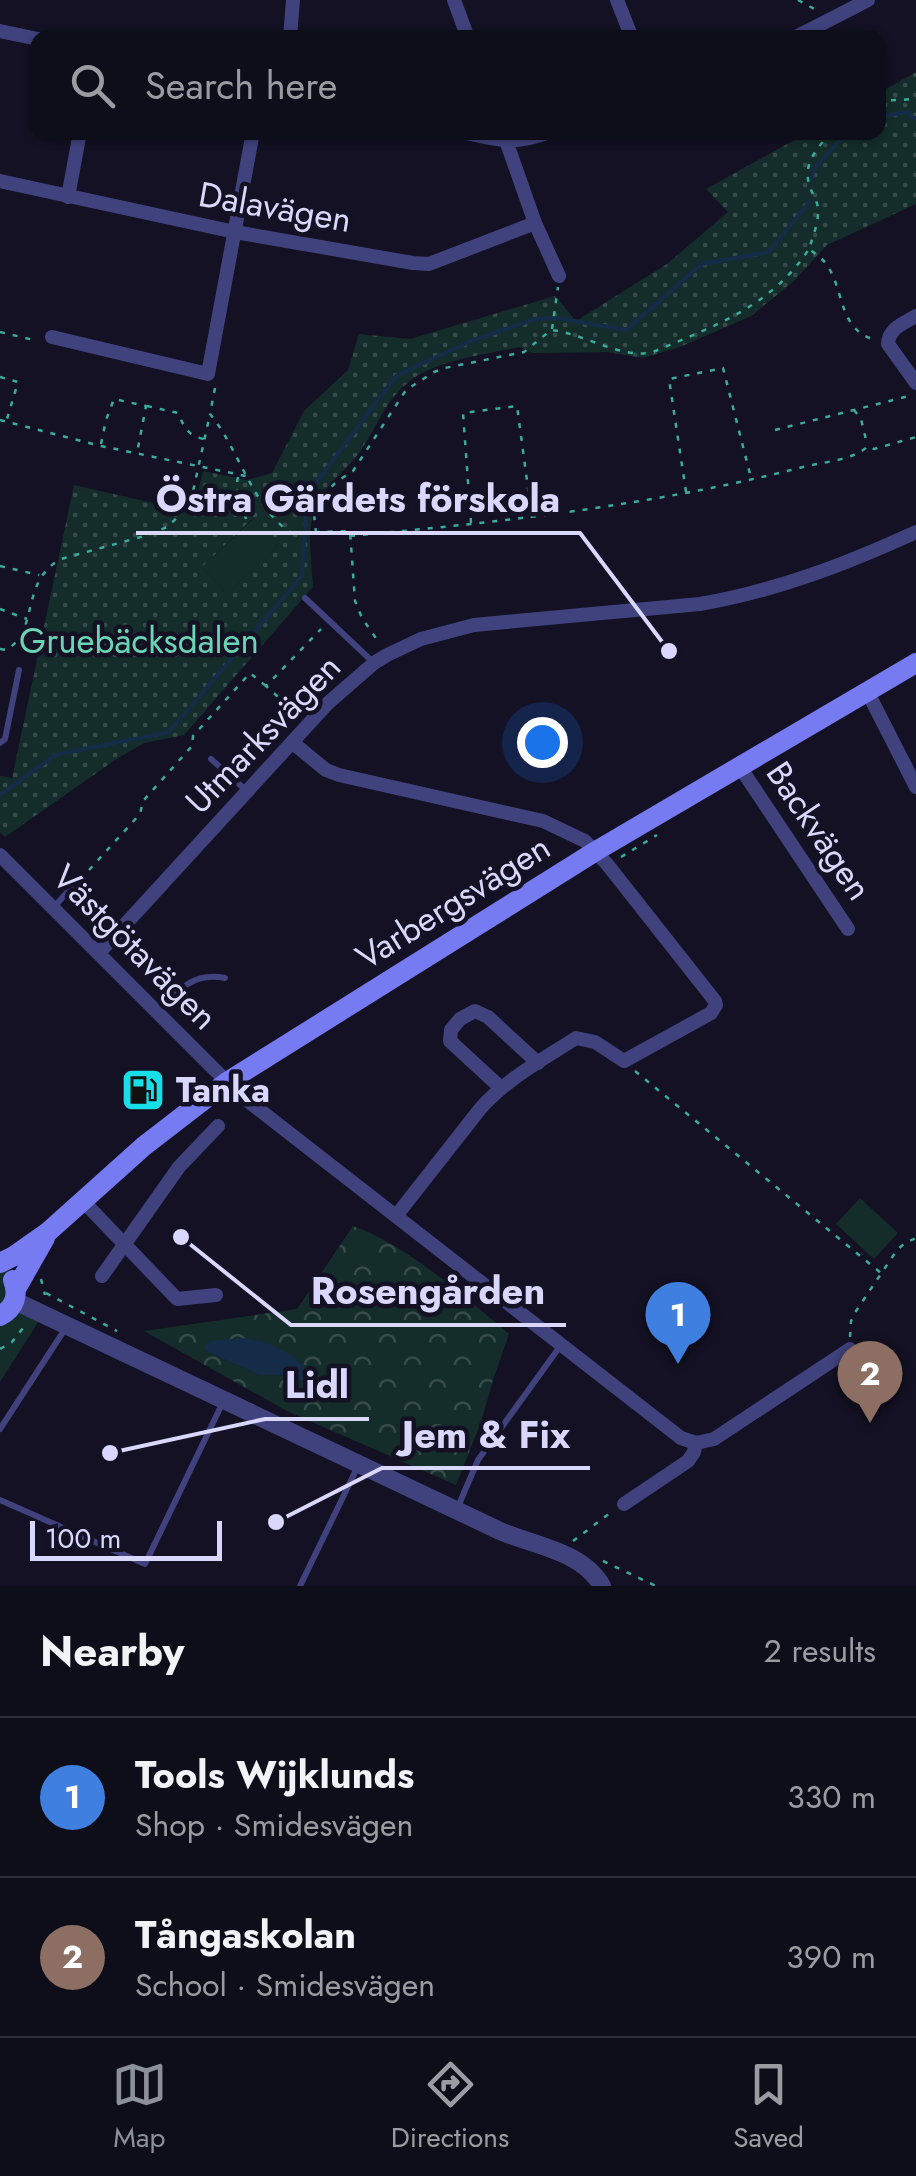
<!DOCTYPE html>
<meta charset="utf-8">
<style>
:root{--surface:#0e0d1a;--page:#171623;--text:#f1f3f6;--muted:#9b9ca2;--line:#2e2d39;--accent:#8c9099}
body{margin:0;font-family:Jost,sans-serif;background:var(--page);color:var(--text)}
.scale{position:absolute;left:30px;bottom:25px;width:192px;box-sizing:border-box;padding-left:10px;border:5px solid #d9d7fb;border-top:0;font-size:28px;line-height:35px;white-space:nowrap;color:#d9d7fb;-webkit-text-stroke:8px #131123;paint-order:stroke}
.you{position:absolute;left:542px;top:742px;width:35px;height:35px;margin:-25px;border:8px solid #fff;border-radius:50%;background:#1a73e8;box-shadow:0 0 0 15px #1a73e833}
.badge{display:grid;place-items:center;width:65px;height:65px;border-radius:50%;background:var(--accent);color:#fff;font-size:32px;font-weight:700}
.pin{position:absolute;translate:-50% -82px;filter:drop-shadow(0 2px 5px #0008)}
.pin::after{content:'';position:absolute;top:52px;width:35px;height:30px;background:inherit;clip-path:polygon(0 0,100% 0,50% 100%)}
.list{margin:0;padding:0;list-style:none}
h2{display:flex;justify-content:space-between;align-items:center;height:130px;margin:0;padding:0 40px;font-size:42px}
h2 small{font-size:32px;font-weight:400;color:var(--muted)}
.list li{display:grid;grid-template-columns:65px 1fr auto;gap:30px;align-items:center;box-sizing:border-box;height:160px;padding:0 40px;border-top:2px solid var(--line)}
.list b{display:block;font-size:38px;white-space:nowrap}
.list p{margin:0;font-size:32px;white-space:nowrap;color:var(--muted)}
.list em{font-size:32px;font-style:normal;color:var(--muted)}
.icon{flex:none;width:55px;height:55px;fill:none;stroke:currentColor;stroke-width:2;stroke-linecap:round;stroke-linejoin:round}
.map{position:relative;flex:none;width:916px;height:1586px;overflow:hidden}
.search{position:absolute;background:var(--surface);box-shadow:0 2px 8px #0004;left:30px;right:30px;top:30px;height:110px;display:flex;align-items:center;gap:25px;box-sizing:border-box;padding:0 35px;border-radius:20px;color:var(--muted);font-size:38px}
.sheet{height:450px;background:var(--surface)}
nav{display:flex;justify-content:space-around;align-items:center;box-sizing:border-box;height:140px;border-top:2px solid var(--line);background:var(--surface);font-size:28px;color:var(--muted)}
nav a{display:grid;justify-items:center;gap:5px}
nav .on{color:var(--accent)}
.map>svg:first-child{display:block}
.grass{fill:#142d2a}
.forest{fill:url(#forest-crowns);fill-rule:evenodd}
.park{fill:url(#park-dots);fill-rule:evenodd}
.water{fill:#152c49}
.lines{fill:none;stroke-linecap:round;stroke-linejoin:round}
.stream{stroke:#152c49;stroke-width:4}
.path{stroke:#3bab9e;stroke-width:2.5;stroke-dasharray:5 8;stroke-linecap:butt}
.service{stroke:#40427e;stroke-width:6}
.minor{stroke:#40427e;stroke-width:14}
.tertiary{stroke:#40427e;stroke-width:18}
.secondary{stroke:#777bf2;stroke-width:20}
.labels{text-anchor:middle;stroke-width:9;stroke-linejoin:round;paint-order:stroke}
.street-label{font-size:35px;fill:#d9d7fb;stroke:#131123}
.park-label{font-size:35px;fill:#6ad4b4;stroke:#131123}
.poi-label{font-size:35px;font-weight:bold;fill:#d9d7fb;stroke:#131123;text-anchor:start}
.leader{fill:none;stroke:#d9d7fb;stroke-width:4}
.callout-dot{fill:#d9d7fb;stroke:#131123;stroke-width:4}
.callout-label{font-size:38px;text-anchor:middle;font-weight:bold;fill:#d9d7fb;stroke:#131123;stroke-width:9;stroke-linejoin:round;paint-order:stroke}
</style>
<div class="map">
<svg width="916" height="1586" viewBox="0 0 916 1586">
<defs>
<pattern id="forest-crowns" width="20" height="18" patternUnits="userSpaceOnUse" patternTransform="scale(2.5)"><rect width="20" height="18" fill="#142d2a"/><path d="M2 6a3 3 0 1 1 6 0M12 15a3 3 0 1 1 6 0" fill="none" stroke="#364b4a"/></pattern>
<pattern id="park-dots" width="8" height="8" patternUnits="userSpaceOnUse" patternTransform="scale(2.5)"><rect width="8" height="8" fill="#142d2a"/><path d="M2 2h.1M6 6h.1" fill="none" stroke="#364b4a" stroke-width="1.8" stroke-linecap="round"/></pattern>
</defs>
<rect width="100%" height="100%" fill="#131123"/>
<path class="grass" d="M253,519L278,546L227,594L202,567Z
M860,1198L898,1233L874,1259L836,1224Z
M0,1257L39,1321L0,1382Z"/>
<path class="forest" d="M353,1226C407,1245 465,1297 509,1334L494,1377L481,1422L456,1485L287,1411L144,1331L297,1309ZM206,1351L307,1379L302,1382L280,1375H259Z"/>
<path class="park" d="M916,72V204L827,245L794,281L751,316L680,347L643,358L607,352L532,353L520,347C484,355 431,360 404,386C385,403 375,430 361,450C353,463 340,473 330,484C302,518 311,546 313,587L184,735L144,743L118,758L5,837L0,832V776L12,778L74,485L193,512L203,471L247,480L272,473L304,411L348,370L359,334L410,339L555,296L576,321L667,264L728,212L706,189L807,133L878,132L879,93ZM252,519L278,546L227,594L202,567Z"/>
<path class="water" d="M242,1338C268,1340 293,1353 310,1372L307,1379L302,1382L280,1375H259L206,1351L204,1346L211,1341Z"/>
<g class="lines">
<path class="stream" d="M878,117L908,112L913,118H916
M812,180L813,170L847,132
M0,795L55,755L169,732L302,576L307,495L396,376L471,341L535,319L558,318L626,330L702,264L769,252L810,201"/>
<path class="path" d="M798,0L818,11
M878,101L916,99
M831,132C818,148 803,162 809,184C811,192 817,200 818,208C819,222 813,236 809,249C816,254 822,258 827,265C844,290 839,328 872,339
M552,329L558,287
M0,332L38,341
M0,377L18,382L7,419
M215,388L210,414C238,447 254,511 292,533L350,531L355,601L362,618L380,644
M147,406L178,413C184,427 188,436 204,439
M854,410L861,419L867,444
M0,420L101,446L246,476
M775,430L909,396
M101,444L106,420L114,399L146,406L137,453
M238,477L236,487L246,519
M686,492L669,379L723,368L751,478
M471,523L463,413L517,406L532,518
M316,533L314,514L322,497L336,482L353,471L406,390L434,372L445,368L524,352L551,330C583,333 622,360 653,352C714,326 771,307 809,249
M350,536C503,522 655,505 803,467C823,462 854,460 868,446L874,449L916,437
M0,566L39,575
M0,609L27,619
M0,649L6,650C40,631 19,582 61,559L148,535L167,527L178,517L192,496L210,414
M297,714L266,686L321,629
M621,857L657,835
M89,870L140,814L143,801L192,746L193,736L250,673L266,686
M635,1071L881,1273
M185,1093L201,1078
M41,1279L45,1295
M46,1293L117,1331
M850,1337L851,1321L856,1311L897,1250L905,1243L916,1238
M0,1349L12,1342L27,1323
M573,1541L614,1510
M603,1561L656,1586"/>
<path class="service" d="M305,598L373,662
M0,743L5,739L19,670
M211,759L248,792
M53,908L82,876
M159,1011C179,989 194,972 225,978
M0,1429L65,1329
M0,1500L145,1564L223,1402
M457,1509L478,1460L561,1345
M300,1586L358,1466"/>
<path class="minor" d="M454,0L468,38
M617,0L632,38
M0,31L38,39
M290,38L293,0
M794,38L868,0
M462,132C499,140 512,146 550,132
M503,132L535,223L559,276
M0,181L235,232L413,263L429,264L535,223
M68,197L80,132
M916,316C904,323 889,328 888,344L916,383
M52,337L208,374L253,132
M867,691L916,787
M293,743L326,770L339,775L543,821L585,841L607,864L715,1001L716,1005L711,1013L624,1061L595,1042L576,1038C544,1059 506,1079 480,1109L396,1216
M740,767L848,929
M0,855L239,1094L681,1438L696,1443L714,1439L850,1349
M99,953L327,704L374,663L387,655L421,639L474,625L700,604C776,591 846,564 916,532
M501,1088L450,1041L451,1030L460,1019L475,1011L488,1017L538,1063
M82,1200L177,1299L216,1295
M102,1276L179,1167L218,1126
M624,1504L688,1461L694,1452L696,1443"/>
<path class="tertiary" d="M15,1301L500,1531C535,1546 582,1551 602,1586"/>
<path class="secondary" d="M0,1263L14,1256L48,1232L144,1146L227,1082L596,851L916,663
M16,1289L45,1238
M0,1316C15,1308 19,1295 13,1280"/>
</g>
<defs>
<symbol id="fuel-square" viewBox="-11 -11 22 22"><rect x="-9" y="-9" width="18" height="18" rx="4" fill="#17dee7" stroke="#131123"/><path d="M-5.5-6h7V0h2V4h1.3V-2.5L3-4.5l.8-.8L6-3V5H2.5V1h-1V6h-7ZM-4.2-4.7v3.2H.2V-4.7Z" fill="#111"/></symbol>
</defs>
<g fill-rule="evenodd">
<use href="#fuel-square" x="118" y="1065" width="50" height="50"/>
</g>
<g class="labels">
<g class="street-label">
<text transform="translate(275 207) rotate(10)" y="12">Dalavägen</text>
<text transform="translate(263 734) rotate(-46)" y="12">Utmarksvägen</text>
<text transform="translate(819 831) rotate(56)" y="12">Backvägen</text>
<text transform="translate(453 902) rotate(-32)" y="12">Varbergsvägen</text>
<text transform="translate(135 947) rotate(45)" y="12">Västgötavägen</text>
</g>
<g class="park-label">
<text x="139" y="653">Gruebäcksdalen</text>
</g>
<g class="poi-label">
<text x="176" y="1102">Tanka</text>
</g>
</g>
<path class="leader" d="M669 651L580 533H136M181 1237L291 1325H566M110 1453L265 1419H369M276 1522L382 1468H590"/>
<g class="callout-dot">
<circle cx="669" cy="651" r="10"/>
<circle cx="181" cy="1237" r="10"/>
<circle cx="110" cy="1453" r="10"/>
<circle cx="276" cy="1522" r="10"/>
</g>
<g class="callout-label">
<text x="358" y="512">Östra Gärdets förskola</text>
<text x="428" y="1304">Rosengården</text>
<text x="317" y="1398">Lidl</text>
<text x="486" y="1448">Jem &amp; Fix</text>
</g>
</svg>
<div class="scale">100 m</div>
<div class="you"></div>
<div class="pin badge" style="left:678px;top:1364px;background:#3f7fe0">1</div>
<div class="pin badge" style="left:870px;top:1423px;background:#8d6e63">2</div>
<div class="search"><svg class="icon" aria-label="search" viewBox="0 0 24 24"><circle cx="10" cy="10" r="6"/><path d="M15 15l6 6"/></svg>Search here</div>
</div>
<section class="sheet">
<h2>Nearby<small>2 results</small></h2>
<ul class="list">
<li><span class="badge" style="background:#3f7fe0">1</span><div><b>Tools Wijklunds</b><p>Shop · Smidesvägen</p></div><em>330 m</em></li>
<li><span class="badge" style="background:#8d6e63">2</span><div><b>Tångaskolan</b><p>School · Smidesvägen</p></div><em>390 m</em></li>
</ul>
</section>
<nav>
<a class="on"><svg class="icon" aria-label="map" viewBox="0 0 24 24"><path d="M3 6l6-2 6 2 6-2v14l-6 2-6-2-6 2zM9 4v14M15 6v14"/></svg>Map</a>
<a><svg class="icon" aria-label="directions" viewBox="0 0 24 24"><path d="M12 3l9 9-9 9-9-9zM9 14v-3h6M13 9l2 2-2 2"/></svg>Directions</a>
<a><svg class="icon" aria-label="saved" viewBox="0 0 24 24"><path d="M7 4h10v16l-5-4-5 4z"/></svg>Saved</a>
</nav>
